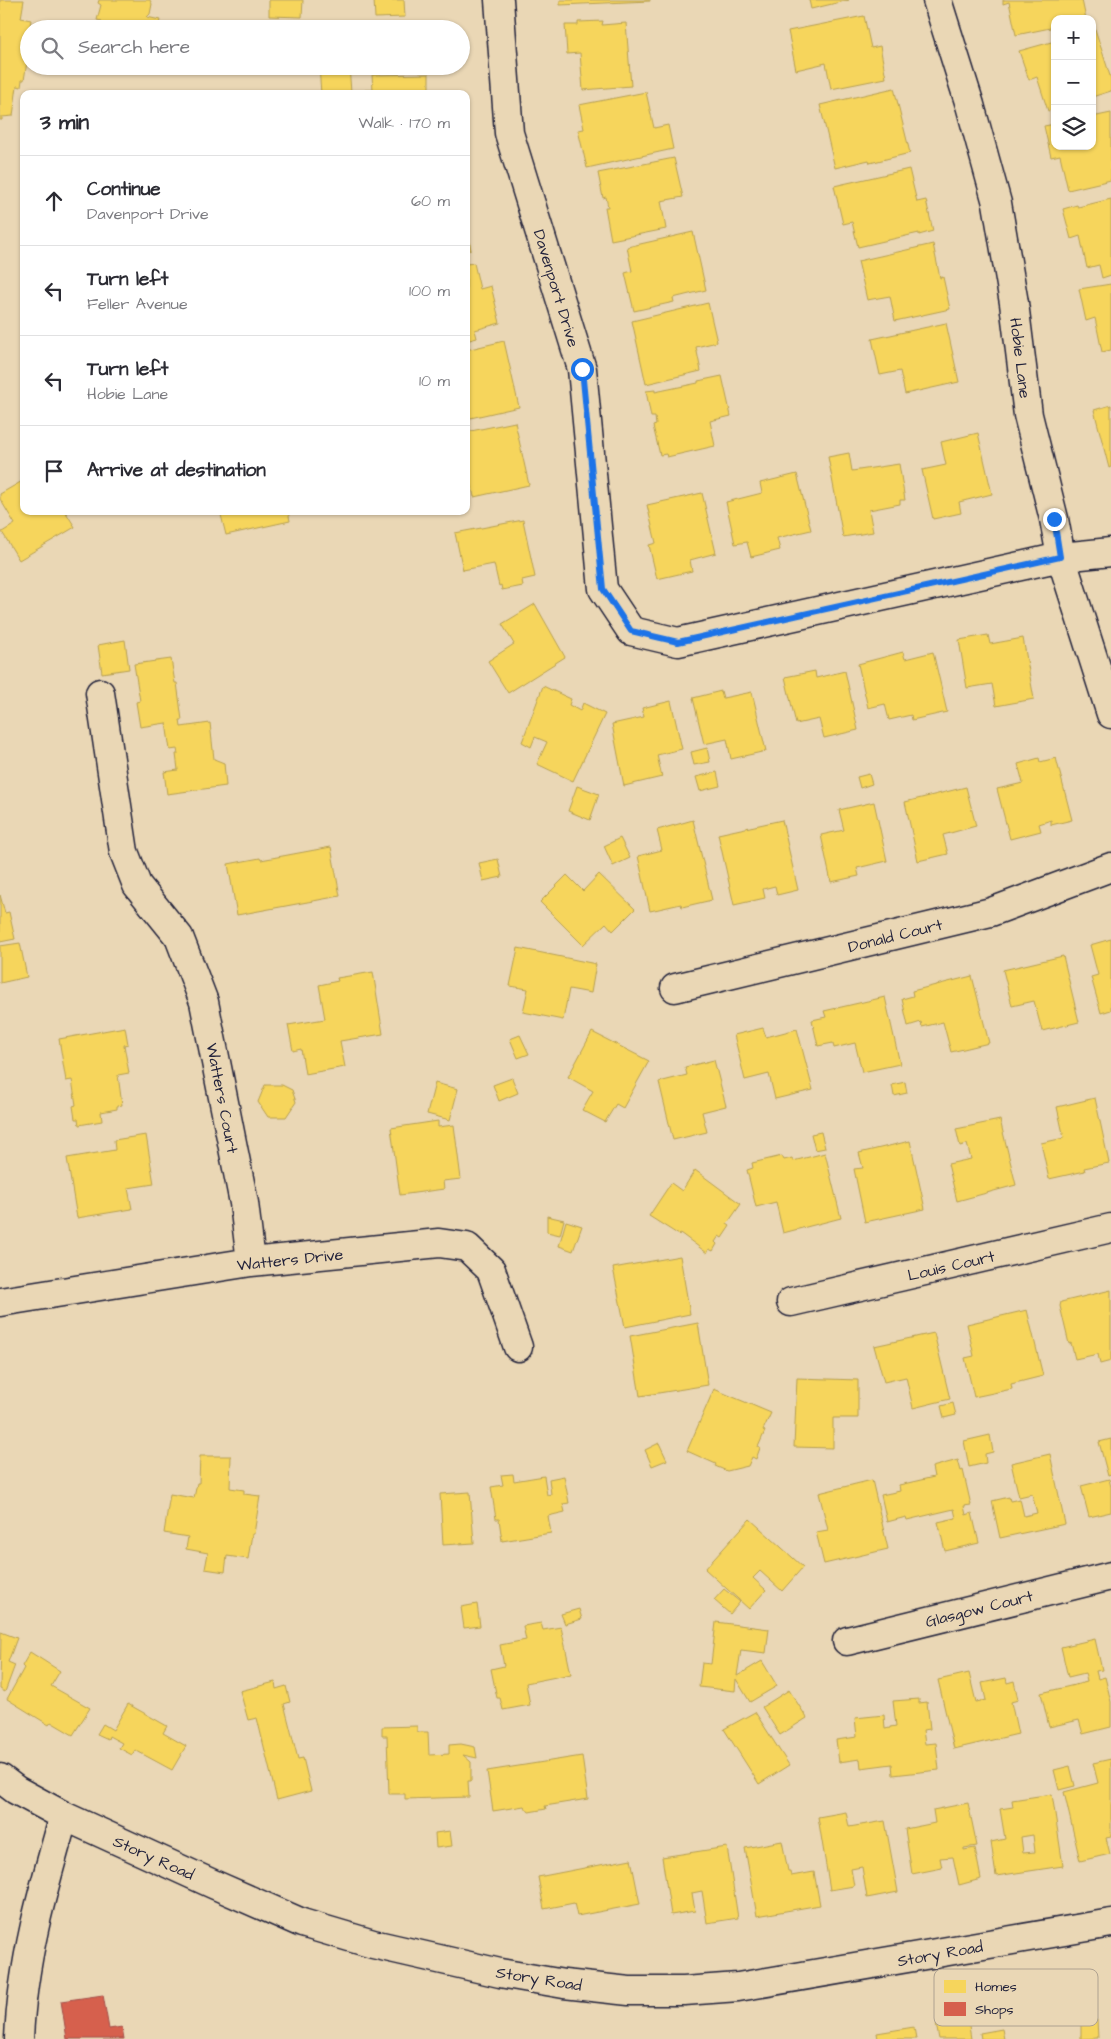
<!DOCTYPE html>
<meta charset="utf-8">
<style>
:root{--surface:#fff;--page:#f2f2f3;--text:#2b2b33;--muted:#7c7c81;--line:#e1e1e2}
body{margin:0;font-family:"Architects Daughter",sans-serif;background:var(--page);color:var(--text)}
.controls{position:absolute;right:15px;top:15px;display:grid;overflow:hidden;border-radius:10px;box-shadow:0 1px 4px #0004}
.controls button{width:45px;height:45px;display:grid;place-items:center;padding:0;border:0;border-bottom:1px solid var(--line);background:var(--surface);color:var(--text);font:25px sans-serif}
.stop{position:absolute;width:15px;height:15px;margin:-11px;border:4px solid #1a73e8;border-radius:50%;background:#fff}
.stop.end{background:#1a73e8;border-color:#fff;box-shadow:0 1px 5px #0008}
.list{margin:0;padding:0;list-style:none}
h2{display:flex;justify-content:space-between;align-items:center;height:65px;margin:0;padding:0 20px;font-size:21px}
h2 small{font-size:16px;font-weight:400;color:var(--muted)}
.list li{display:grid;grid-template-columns:32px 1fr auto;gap:15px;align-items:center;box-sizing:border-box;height:90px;padding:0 20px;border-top:1px solid var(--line)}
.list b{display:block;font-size:19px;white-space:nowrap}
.list p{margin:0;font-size:16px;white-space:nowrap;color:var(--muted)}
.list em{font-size:16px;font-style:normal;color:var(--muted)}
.icon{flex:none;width:28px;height:28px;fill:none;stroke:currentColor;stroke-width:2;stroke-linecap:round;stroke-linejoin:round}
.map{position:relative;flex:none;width:1111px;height:2039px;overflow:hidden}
.search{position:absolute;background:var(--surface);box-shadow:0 1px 4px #0004;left:20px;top:20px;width:450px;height:55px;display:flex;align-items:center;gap:12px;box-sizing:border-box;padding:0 18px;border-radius:28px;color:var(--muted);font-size:19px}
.panel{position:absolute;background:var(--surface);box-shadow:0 1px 4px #0004;left:20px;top:90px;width:450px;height:425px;border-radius:10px}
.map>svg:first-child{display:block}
.homes{fill:#f6d55c;stroke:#b69f52;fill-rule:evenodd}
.shops{fill:#d6604d;stroke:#a04d48}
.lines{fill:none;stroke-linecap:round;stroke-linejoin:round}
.minor-casing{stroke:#22223b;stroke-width:31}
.minor{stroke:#ead7b5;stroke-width:28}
.route{stroke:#1a73e8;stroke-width:6}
.labels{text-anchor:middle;stroke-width:5;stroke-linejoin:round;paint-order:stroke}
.street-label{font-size:16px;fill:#22223b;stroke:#ead7b5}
.key{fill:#ead7b5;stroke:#aea190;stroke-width:1}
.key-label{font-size:14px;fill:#22223b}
</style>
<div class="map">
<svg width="1111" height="2039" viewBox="0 0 1111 2039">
<rect width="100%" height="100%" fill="#ead7b5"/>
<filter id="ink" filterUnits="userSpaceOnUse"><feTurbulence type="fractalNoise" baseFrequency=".02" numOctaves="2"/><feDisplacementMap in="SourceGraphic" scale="10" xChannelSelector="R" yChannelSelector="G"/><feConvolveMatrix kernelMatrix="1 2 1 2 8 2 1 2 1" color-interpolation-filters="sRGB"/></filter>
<g filter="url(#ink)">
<path class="homes" d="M0,0H24L21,18L31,20L28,40L24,39L23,50L29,51V62H27L24,80H22L21,87L17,86L13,116L2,117V120H0Z
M99,0H150L152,4L150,14L147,17L160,20L158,29H100L102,21L97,20L101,5L98,3Z
M269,0H303L302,17L269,16Z
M374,0H404L405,17L375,18Z
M560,0H650V1L560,5Z
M809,0H849L811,9Z
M1003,0H1082L1086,19H1055V27L1016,35L1009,2L1003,4Z
M864,16L871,48L880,46L886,78L831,89L826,63L796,70L788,31Z
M603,21L602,25L626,23L631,86L583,90L580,53L567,54L565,25H578V22Z
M1092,29H1095L1111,79V91L1092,97Z
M1055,41V109L1048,111L1037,77L1029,80L1019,51Z
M319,66H349L351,92L321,94Z
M429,74V93L436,94H365V90H373L372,75Z
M894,88L910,153L870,163L869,160L835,168L820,105Z
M646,92L654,128L668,125L673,149L587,168L578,130L584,129L579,105Z
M1111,113V180L1068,190L1060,155L1051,157L1044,126L1055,124V146H1092V117Z
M674,158L683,197L661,201L666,229L611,240L605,207H608L606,197L603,198L598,173Z
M909,169L917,202L926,200L933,231L919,235V233L858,247L852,222L843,224L834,186Z
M1111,199V275L1102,278L1099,265L1087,268L1080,236L1071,239L1063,209L1077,205L1078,207Z
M466,221L471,250L466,251Z
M693,232L706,290L673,298L674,302L634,311L625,273L632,271L627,247Z
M933,244L940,278L943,277L950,309L895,321L890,296L867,300L858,261Z
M474,263L480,289L491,286L500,323L475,330L477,338L466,341V264Z
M1111,284V350L1102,352L1095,318L1086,321L1079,289Z
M708,303L717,342L696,347L701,371L646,384L632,321Z
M946,323L959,382L905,394L900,371L880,375L872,339Z
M504,341L519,407L466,419V350Z
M722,376L731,416L710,421L715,446L667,457L666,454L660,455L653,426L656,425L655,417H651L646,391L655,390V392L698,383V381Z
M1111,405V467L1109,468L1094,410Z
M515,422L529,485L474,497L469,472H466V432Z
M978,433L992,494L959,502L961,513L933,519L922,470L946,465L941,442Z
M849,453L852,471L899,464L905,500H900V504L869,510L873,532L843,537L828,457Z
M797,474L811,530L777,538L780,550L751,557L747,542L735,544L726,502L762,493L760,483Z
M24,480V511H65L75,527L19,560L2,532L15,524L0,499V494Z
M702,493L716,553L690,560L692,571L657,579L649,545L656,543L647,505Z
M220,511H288L290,521L226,535Z
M523,520L535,577L522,580L523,586L502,590L501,585L499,586L494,564L463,570L455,533Z
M535,604L565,657L508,693L488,661L514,644L502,624Z
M988,635L990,644L1023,638L1034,699L996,706L992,684L967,688L959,640Z
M125,640L129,669L102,673L98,645Z
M903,652L905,659L933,652L947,712L912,720L911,715L889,720L885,704L868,708L858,664Z
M171,659L175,683H177L182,720H180L181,727L210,723L214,759L224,763L226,786L167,794L164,772L178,770L176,754H178L177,749L170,750L166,723L140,727L136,702L140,701L134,664Z
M815,671L816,678L845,671L858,730L824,738L819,719L796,724L785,677Z
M543,686L571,699L569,705L580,711L583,703L605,714L573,781L537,764L547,742L535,737L531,747L522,742Z
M721,691L723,698L752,692L766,751L731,759L727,739L704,744L693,698Z
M671,701L682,749L657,755L662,777L624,786L612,724L644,717L642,708Z
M707,748L710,762L694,765L691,752Z
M1039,758L1040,762L1056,758L1072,820L1051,825V820L1039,824L1041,831L1010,839L997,789L1023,783L1018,764Z
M717,772L720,786L700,791L696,777Z
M869,774L872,784L860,788L857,777Z
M577,786L599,794L590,820L568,811Z
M966,787L976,826L943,835L948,854L918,861L905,802Z
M874,802L887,861L857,868L859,876L831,882L821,835L844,830L839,810Z
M693,820L712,900L682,907L681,904L650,911L638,856L662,850L657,830Z
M782,820L798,890L777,895L775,886L763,889L765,898L734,905L718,834Z
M620,838L630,858L613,866L604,846Z
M331,847L340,896L237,915L228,864L260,858L261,860Z
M498,859L502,877L483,881L479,863Z
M599,874L635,909L613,931L606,923L583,945L540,902L567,875L583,891Z
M0,895L5,913L9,912L15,939L0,942Z
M1111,939V1010L1101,1013L1091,977L1098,975L1090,945Z
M20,943L27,977L0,983V946Z
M518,948L596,964L591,993L569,989L563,1020L523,1012L528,989L510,986Z
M1063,956L1079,1022L1042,1031L1034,1001L1012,1006L1003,970Z
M373,972L383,1034L340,1041L345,1067L305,1074L301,1049L293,1051L288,1025L325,1019L319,985L338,981L337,978Z
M972,976L989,1043L951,1052L943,1022L922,1027L921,1022L908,1026L902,999L913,996L912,991Z
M885,997L900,1064L862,1072L855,1043L834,1048L833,1043L818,1046L812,1020L826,1017L824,1011Z
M125,1027L128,1044L124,1045L129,1073L118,1075L122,1105L117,1106V1109L101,1112L102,1121L79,1125L78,1119H75L73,1106L76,1105L72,1080L66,1081L59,1039Z
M763,1028L766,1037L797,1029L813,1090L775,1099L769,1074L745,1080L734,1035Z
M592,1032L649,1061L623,1108L616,1104L605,1122L582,1110L593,1091L568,1077Z
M520,1035L529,1054L518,1058L510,1039Z
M714,1060L726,1106L702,1112L707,1132L673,1140L659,1082L687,1075L685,1067Z
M512,1078L518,1093L499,1101L493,1085Z
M905,1082L907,1093L894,1096L892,1085Z
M435,1083L458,1089L450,1120L427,1114Z
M265,1085H282L292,1090L296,1102L286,1117H268L258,1102Z
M1095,1098L1109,1163L1084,1168L1085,1171L1049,1179L1041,1143L1064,1138L1057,1107Z
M1000,1120L1016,1185L957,1201L948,1164L971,1159L967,1144L960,1146L956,1129Z
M438,1121V1127L454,1125L461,1179L443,1181L444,1189L400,1195L391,1128Z
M821,1132L825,1148L815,1150L811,1134Z
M146,1135L154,1184L128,1188L132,1209L77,1218L67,1158L115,1150L114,1140Z
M910,1141L925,1209L865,1222L854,1169L863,1168L859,1153Z
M825,1153L841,1218L783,1233L776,1202L756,1207L747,1170L753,1168L752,1163L782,1156L784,1160L792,1158L793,1161Z
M695,1170L741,1204L727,1224L730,1226L722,1238L719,1236L715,1242L717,1244L713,1251L709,1249L707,1253L680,1233L679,1235L649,1216L671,1183L682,1191Z
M547,1216L564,1220L560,1235L547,1232Z
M566,1221L582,1226L573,1251L559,1246Z
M680,1256L690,1314L625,1327L613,1268Z
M1111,1290V1361L1100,1364L1098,1354L1075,1359L1071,1343L1069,1344L1060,1306L1061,1302Z
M1027,1310L1043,1376L1011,1384L1012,1389L974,1397L965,1358L974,1356L967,1324Z
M698,1323L708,1385L640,1396L630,1336Z
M934,1333L950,1399L913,1408L906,1377L884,1382L874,1346Z
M797,1378L858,1380V1418H833V1448L794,1447Z
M714,1389L771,1413L763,1430L765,1431L758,1447L760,1448L756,1459L752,1457L748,1466L727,1471L715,1466L716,1464L687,1451Z
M953,1403L956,1415L944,1418L941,1406Z
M990,1435L993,1452L985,1454L986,1463L969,1467L964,1441Z
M1111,1439V1475L1108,1476L1099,1442Z
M659,1443L667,1460L652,1466L645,1450Z
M1050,1454L1065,1524L1000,1538L992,1501L1009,1497L1010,1501L1020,1499L1024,1516L1037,1513L1032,1494L1019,1497L1011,1463Z
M200,1456H231L230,1488L244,1490V1494L260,1496L254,1534H252L248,1559L227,1556L225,1572L205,1569L208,1553L186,1549L188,1537L164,1533L170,1494L194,1498L197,1483H199Z
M958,1460L961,1471L963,1470L971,1505L964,1506L966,1515L972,1513L979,1543L945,1551L938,1522L956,1518L954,1509L907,1520L906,1517L887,1522L881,1495L900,1491L899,1485L934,1477L932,1467Z
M513,1474L514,1481L544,1476L547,1495L551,1494L549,1479L564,1476L569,1503L563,1504L565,1512L548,1516L551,1533L502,1541L499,1519H496L491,1487L503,1485L501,1475Z
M1109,1479L1111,1487V1512L1089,1517L1081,1486Z
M872,1480L888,1549L824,1564L816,1532L828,1530L819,1493Z
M470,1492L474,1543L443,1545L440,1494Z
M750,1519L803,1567L782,1591L760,1571L753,1578L766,1590L749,1609L705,1569Z
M724,1589L740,1602L730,1614L714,1600Z
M477,1604L480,1626L464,1628L461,1607Z
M579,1609L582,1619L565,1624L561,1614Z
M716,1622L769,1629L766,1653L741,1650L737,1676L762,1661L777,1686L750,1702L736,1679L735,1691L699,1687L702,1663L711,1664Z
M541,1623L543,1630L561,1627L571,1674L526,1683L530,1705L503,1710L500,1698H497L491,1669L504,1666L500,1645L526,1640L523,1626Z
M1,1632L17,1638L8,1662L15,1665L5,1692L0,1689Z
M1095,1639L1102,1670L1096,1671L1098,1679L1105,1677L1111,1702V1727L1083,1734L1079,1720L1049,1727L1041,1693L1087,1682L1085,1673L1068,1677L1061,1647Z
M30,1652L60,1671L51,1686L90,1708L73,1735L51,1722L49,1725L7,1699L24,1668L22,1666Z
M969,1673L976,1702L986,1700L982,1683L1006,1678L1007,1683L1014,1681L1018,1700L1011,1702L1018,1734L954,1749L938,1680Z
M275,1682L276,1689L286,1686L290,1702L284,1704L298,1759L303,1758L311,1791L277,1800L257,1718L248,1720L240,1691Z
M789,1690L807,1718L780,1735L762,1707Z
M919,1699V1703L927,1702L930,1729L923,1730L925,1744L936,1743L939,1770L893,1775L892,1764L861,1768L860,1759L839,1762L836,1740L857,1737L855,1718L884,1715L885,1729L890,1728V1727L896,1726L893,1701Z
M128,1704L167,1726L163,1733L186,1746L172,1770L135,1750L132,1755L119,1748L122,1743L109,1736L108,1739L97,1734L103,1724L113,1730Z
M755,1712L789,1765L759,1784L724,1729Z
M417,1726V1732H428L429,1755L449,1754V1745L461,1744L475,1747L477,1758L463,1755L471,1762V1781H468L469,1797L405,1799V1794H389L387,1736H382V1727Z
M582,1756L588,1799L545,1806L546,1809L529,1812L524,1806L493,1811L487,1771Z
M1111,1759V1837L1106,1838L1110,1854L1080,1861L1064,1792L1098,1783L1093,1763Z
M1070,1766L1075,1786L1059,1790L1054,1770Z
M1052,1794L1063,1866L996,1876L991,1842L1005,1839L1000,1809L1013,1807L1012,1800ZM1033,1835L1035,1852L1023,1853L1021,1837Z
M968,1803L977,1846L964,1848V1850L975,1848L981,1879L959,1885L953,1857L940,1858L942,1868L912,1874L905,1829L935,1823L933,1810Z
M846,1812L849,1827L885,1821L898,1892L867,1898L862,1867L851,1869L854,1886L830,1890L818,1817Z
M450,1831L452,1846L436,1848L435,1833Z
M782,1841L788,1871H790L791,1876L814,1872L820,1905L757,1916L745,1848Z
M727,1847L738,1918L707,1923L702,1891L692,1893L695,1911L671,1915L662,1857Z
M631,1859L640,1904L577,1916L574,1903L544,1909L538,1877Z
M968,2019L971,2039H939L936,2024Z
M1081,2020H1097L1098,2038L1081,2039Z
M914,2027L916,2039H878L877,2033Z
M1002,2029L1004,2039H981L980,2033Z"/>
<path class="shops" d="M103,1995L109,2029L122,2027L124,2039H67L61,2001Z"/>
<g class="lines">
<defs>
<path id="minor" d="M499,0L509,133L582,369L603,589L631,631L678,642L1061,557L1111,552
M937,0L970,105L997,203L1014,303L1028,415L1054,519L1061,557L1111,714
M100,693L124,852L137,885L179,937L204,1002L244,1203L251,1262
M675,988L991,912L1111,867
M0,1302L251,1262L439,1243L467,1247L491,1270L518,1347
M791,1302L1111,1228
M847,1641L1111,1576
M0,1778L16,1790L64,1816L213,1884L302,1923L373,1944L500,1973L564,1984L629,1991H684L738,1987L1111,1923
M19,2039C22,1962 43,1889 64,1816"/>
</defs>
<use href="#minor" class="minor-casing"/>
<use href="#minor" class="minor"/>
</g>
</g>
<g class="lines" filter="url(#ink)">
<path class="route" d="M582,369L603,589L631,631L678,642L1060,557L1054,519"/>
</g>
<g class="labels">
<g class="street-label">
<text transform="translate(557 288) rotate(73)" y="6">Davenport Drive</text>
<text transform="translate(1021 358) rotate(83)" y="6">Hobie Lane</text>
<text transform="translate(895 935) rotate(-14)" y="6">Donald Court</text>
<text transform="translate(223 1098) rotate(79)" y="6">Watters Court</text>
<text transform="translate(290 1259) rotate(-6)" y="6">Watters Drive</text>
<text transform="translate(951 1265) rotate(-13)" y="6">Louis Court</text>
<text transform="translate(979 1608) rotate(-14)" y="6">Glasgow Court</text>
<text transform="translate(154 1857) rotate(24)" y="6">Story Road</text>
<text transform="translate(940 1953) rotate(-10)" y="6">Story Road</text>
<text transform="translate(539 1978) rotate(9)" y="6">Story Road</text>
</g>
</g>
<rect x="934" y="1969" width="164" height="57" rx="8" class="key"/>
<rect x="944" y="1980" width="22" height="13" fill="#f6d55c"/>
<rect x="944" y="2002" width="22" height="14" fill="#d6604d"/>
<g class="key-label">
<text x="975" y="1991">Homes</text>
<text x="975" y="2014">Shops</text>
</g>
</svg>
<div class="controls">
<button>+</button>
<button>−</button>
<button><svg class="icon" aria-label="layers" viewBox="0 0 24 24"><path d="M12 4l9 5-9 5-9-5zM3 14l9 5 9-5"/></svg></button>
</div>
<div class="stop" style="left:582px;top:369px"></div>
<div class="stop end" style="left:1054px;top:519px"></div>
<div class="search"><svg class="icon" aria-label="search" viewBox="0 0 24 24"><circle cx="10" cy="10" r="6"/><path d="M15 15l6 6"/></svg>Search here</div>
<section class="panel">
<h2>3 min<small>Walk · 170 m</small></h2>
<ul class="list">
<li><svg class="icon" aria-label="ahead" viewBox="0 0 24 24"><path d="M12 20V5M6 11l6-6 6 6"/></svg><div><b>Continue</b><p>Davenport Drive</p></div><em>60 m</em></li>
<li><svg class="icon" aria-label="left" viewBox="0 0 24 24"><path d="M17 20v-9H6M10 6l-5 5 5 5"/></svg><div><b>Turn left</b><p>Feller Avenue</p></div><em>100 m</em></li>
<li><svg class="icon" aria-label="left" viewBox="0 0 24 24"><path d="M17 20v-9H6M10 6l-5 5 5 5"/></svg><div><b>Turn left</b><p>Hobie Lane</p></div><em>10 m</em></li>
<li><svg class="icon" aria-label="arrive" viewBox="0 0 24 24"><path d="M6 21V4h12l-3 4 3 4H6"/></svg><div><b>Arrive at destination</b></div></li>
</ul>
</section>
</div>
